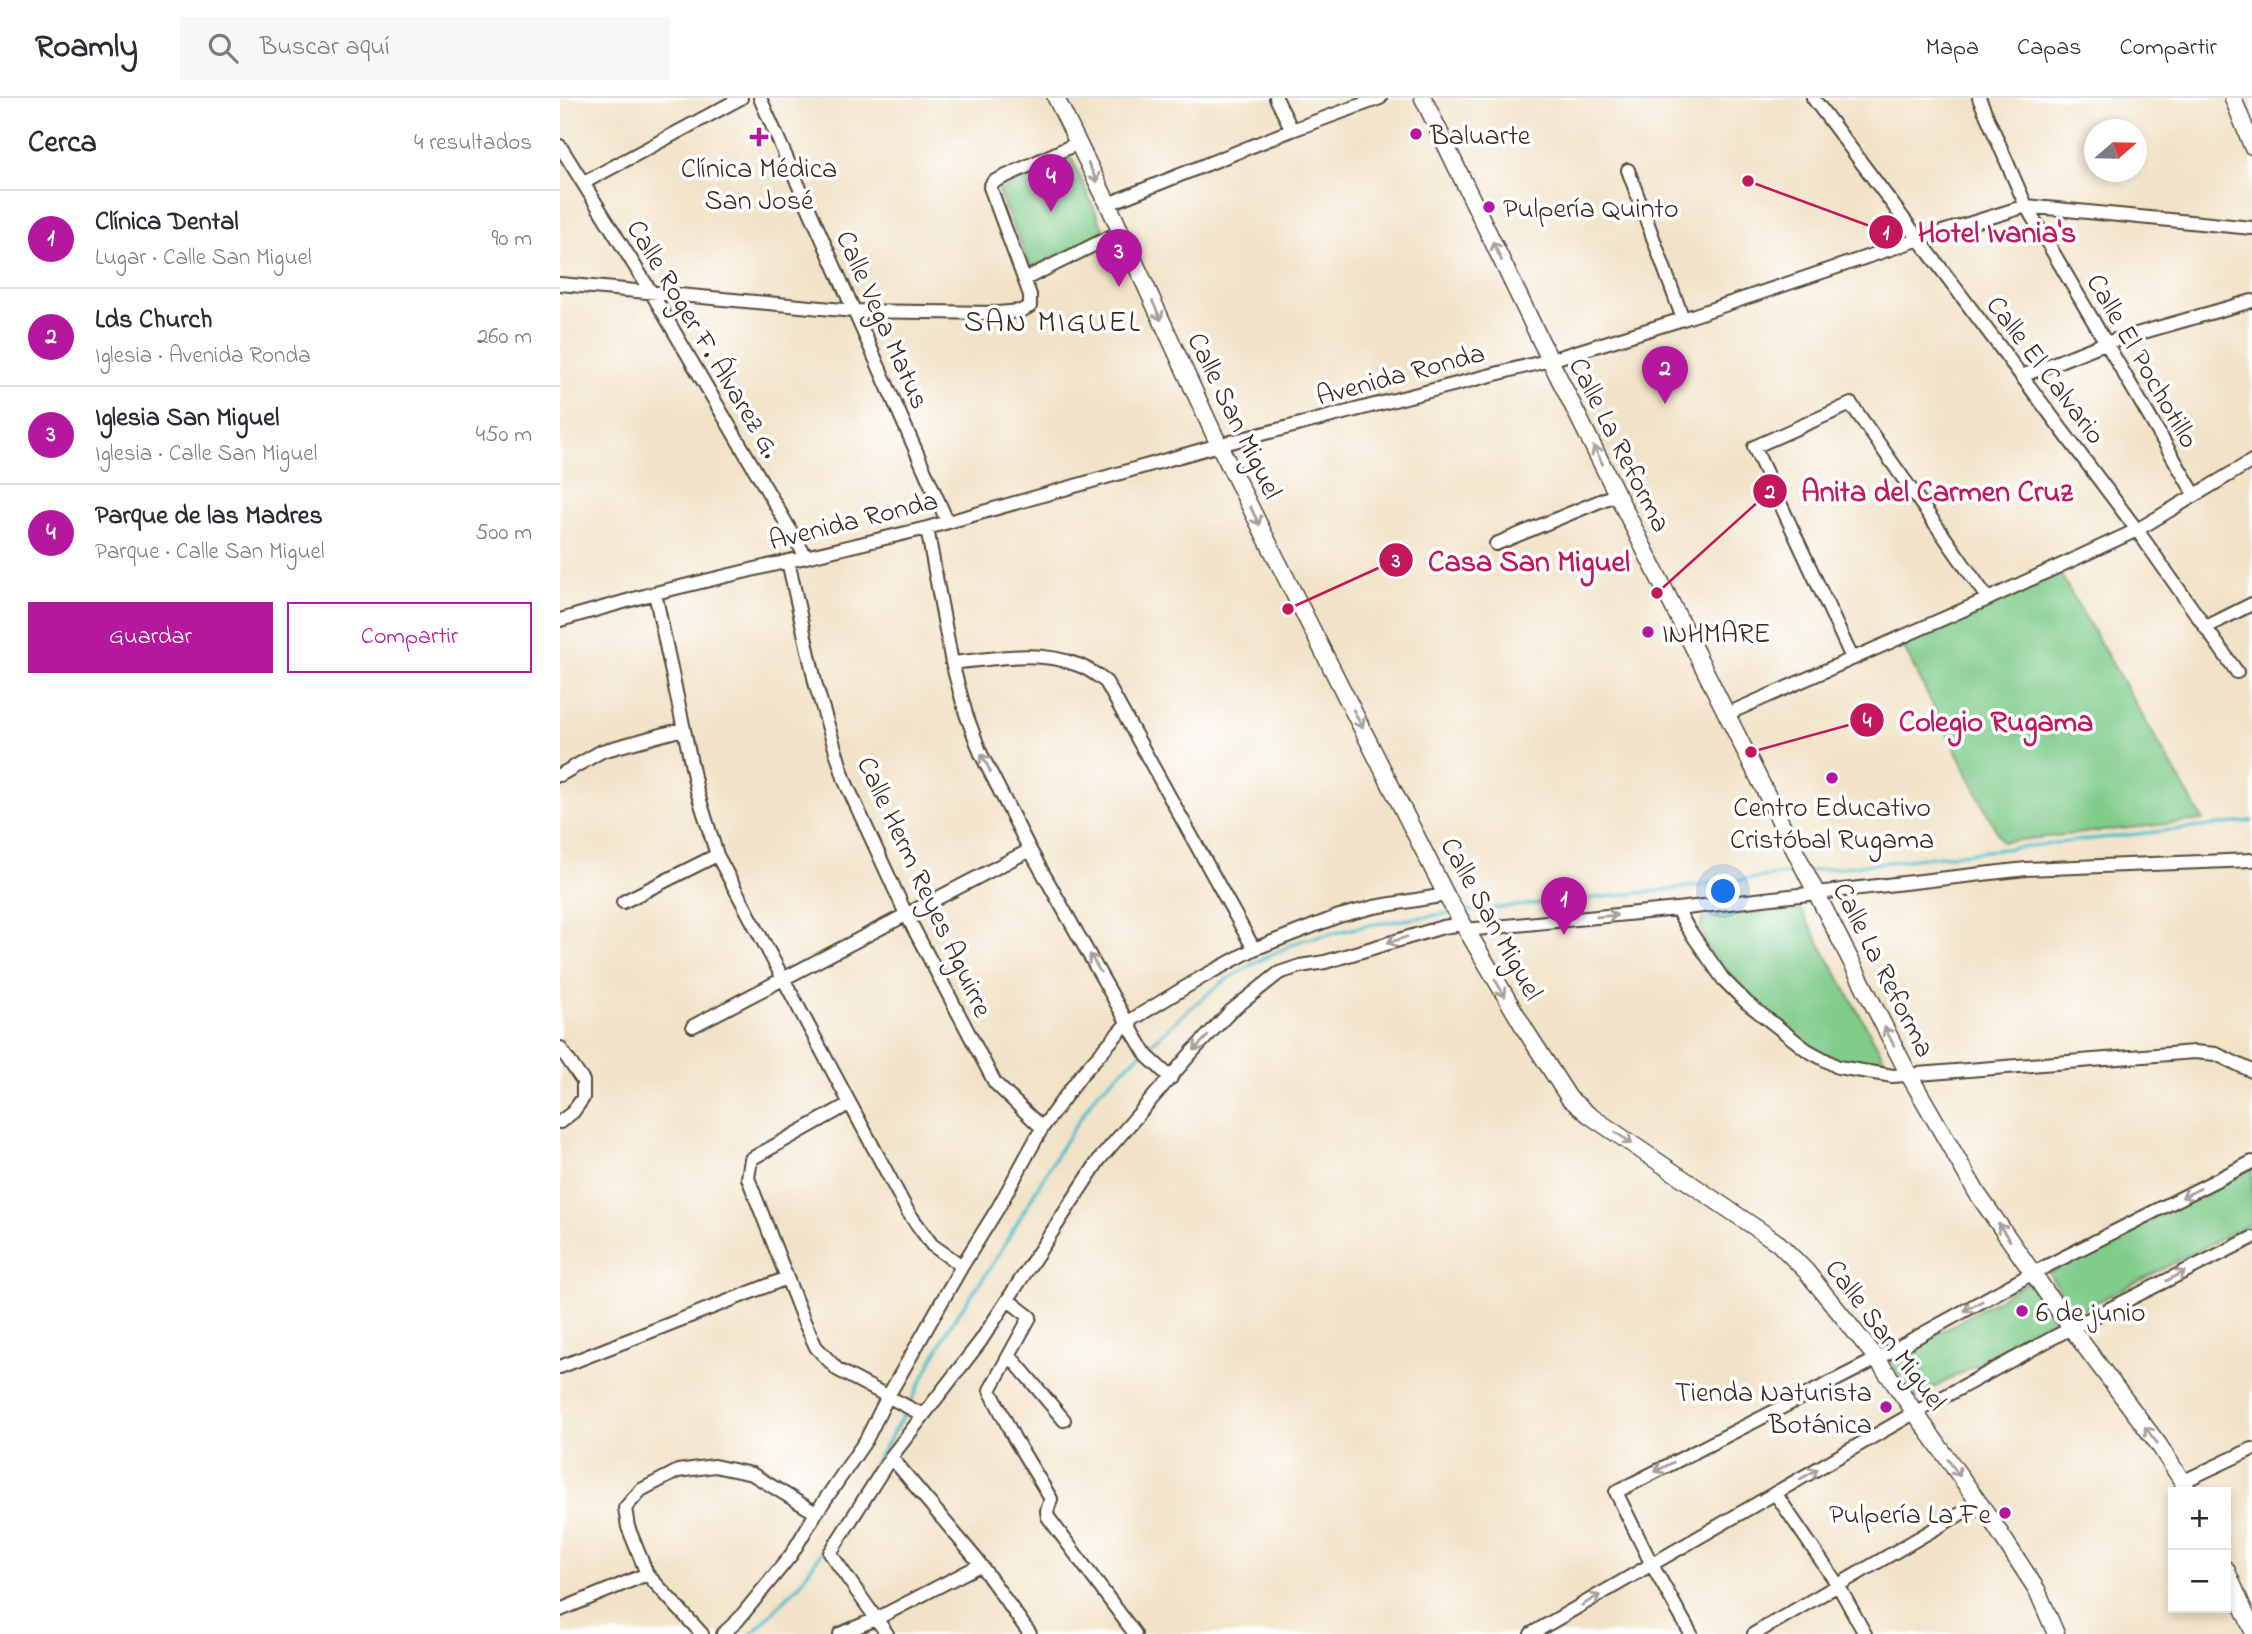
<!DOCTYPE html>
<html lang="es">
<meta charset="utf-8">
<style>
:root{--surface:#fff;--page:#f7f7f7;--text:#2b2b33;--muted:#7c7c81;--line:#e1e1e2;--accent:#b5179e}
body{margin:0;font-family:"Indie Flower",sans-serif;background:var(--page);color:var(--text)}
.controls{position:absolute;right:21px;bottom:21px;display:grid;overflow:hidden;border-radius:0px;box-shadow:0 4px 10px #0003}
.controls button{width:63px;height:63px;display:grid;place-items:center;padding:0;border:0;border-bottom:2px solid var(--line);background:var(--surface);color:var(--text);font:35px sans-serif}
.compass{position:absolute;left:1524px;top:21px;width:63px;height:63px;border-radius:50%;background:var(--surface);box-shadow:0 4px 10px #0003;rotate:70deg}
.you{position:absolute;left:1164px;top:794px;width:24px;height:24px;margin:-18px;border:5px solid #fff;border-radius:50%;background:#1a73e8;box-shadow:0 0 0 10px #1a73e833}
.badge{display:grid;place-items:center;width:46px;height:46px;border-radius:50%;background:var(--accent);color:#fff;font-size:23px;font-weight:700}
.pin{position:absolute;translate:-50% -58px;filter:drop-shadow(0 2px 4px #0008)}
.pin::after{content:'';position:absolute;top:37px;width:24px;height:21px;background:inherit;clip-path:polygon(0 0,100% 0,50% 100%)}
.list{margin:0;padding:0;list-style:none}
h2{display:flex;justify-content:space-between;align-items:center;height:91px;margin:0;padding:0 28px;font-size:30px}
h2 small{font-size:23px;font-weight:400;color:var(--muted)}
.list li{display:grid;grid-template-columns:46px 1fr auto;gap:21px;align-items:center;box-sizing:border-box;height:98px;padding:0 28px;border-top:2px solid var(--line)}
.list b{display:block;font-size:26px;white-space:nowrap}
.list p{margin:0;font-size:23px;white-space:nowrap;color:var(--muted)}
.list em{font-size:23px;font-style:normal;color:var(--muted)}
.actions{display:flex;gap:14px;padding:21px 28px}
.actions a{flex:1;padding:16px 0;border:2px solid var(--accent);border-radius:0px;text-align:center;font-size:24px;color:var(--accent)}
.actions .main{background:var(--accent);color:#fff}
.icon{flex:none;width:38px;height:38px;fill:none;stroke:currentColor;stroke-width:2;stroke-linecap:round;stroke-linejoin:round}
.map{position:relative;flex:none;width:1692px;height:1536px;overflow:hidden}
header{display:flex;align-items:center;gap:42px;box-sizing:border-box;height:98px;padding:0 35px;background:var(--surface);border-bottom:2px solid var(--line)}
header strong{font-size:33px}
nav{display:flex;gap:38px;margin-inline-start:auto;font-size:24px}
.search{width:490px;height:63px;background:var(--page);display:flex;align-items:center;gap:18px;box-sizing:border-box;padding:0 24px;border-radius:0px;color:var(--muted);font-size:26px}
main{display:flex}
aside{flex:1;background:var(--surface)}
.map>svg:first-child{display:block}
.green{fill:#80cc8b;stroke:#5e7b54;stroke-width:2}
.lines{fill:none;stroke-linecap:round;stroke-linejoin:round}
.stream{stroke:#50bdca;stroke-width:3.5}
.minor-casing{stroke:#564638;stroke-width:16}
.tertiary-casing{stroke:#564638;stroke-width:19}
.minor{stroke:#fff;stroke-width:12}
.tertiary{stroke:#fff;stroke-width:16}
.oneway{stroke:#a79f9a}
.poi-dot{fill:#b5179e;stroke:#fff;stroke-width:2.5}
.labels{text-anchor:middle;stroke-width:7;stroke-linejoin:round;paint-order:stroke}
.poi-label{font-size:28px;fill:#3b2a1e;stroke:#fff;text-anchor:start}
.street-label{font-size:28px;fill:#3b2a1e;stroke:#fff}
.neighbourhood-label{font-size:30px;letter-spacing:2px;fill:#3b2a1e;stroke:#fff}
.leader{fill:none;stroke:#c2185b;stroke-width:2.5}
.callout-dot{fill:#c2185b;stroke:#fff;stroke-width:2.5}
.mark-label{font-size:21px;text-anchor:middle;font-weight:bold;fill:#fff}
.callout-label{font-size:30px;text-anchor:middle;font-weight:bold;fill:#c2185b;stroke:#fff;stroke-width:7;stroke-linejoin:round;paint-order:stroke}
</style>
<header>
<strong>Roamly</strong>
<div class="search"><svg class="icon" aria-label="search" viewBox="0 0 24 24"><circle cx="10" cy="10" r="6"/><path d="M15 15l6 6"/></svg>Buscar aquí</div>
<nav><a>Mapa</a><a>Capas</a><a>Compartir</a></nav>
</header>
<main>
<aside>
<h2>Cerca<small>4 resultados</small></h2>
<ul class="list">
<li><span class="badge">1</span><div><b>Clínica Dental</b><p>Lugar · Calle San Miguel</p></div><em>90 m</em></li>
<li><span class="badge">2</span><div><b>Lds Church</b><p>Iglesia · Avenida Ronda</p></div><em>260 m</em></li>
<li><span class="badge">3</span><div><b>Iglesia San Miguel</b><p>Iglesia · Calle San Miguel</p></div><em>450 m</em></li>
<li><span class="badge">4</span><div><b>Parque de las Madres</b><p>Parque · Calle San Miguel</p></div><em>500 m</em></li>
</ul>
<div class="actions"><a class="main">Guardar</a><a>Compartir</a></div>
</aside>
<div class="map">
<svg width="1692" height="1536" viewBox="0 0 1692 1536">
<rect width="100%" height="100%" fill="#fff"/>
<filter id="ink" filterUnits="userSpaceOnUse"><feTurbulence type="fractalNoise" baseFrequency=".0143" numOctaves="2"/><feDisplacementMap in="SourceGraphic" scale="14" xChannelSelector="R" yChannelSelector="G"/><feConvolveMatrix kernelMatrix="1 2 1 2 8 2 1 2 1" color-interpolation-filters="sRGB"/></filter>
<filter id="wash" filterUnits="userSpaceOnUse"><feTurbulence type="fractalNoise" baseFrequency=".00686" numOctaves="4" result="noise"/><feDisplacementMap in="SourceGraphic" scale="28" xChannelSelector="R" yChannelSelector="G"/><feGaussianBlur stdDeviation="1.57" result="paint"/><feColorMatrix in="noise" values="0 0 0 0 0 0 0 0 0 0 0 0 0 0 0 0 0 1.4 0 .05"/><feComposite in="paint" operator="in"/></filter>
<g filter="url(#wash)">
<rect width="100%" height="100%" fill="#f2e3c8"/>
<path class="green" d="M511,59L545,135L471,170L438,94Z
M1496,469L1643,722L1442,744L1339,540Z
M1241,812L1325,962L1284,966L1242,943L1191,902L1151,856L1140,838L1142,821L1164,817Z
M1692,1070V1125L1514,1216L1489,1175Z
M1469,1183L1495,1225L1351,1302L1330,1263Z"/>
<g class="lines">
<path class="stream" d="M1249,773L1692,723
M901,814L1098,793L1241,774
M192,1536L239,1487L265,1449L346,1313L391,1226L433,1166L499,1053L536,996L627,913L664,883L704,860L740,843L809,827L890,815"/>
</g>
</g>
<g filter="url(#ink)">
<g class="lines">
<defs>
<path id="minor" d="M200,0L387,423
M716,0L732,32
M1253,0L1577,432L1677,574
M1419,0L1466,108L1635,397
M0,48L91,194L246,459
M1068,72L1123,221
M23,85L181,0
M548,106L732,32L820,0
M465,181L560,134
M0,186L294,213L438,215L461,213L470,208V197L430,89L433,84L518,45
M1462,278L1545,245L1692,203
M367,430L392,565L406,616L421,656L470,752L571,931L587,958L611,980
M936,446L1057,396
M228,463L256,588L285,683L346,816L435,985L482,1030
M95,495L137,693L157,757L348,1114L372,1147L402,1168
M0,522L95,495L367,430L659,347L990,262L1123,221L1360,141L1466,108L1692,130
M1646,529L1692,506
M1292,560L1194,349L1291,306L1428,501
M392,565C434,561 478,551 518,567C528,570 538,578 546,584L694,851
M1167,616L1428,501L1577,432L1692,363
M0,677L42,653L123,631
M63,804L157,757
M1117,811L1127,829L1163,881L1187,905L1247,952L1278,969L1333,978L1634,954L1656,956L1692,973
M906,832L1117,811L1466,771L1692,762
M133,928L470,752
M0,950L23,983V1000L13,1014L0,1024
M289,1006L191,1061L188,1080L243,1221L256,1249L278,1272L363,1317
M448,1202L470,1219L430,1292L454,1340L491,1401L487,1413L488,1419L575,1536
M449,1257L504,1322
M0,1269L227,1180
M331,1359L417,1462L470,1536
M1622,1384L1692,1351
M1215,1395L1278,1487L1305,1536
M0,1512L87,1476
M142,1536L87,1476L68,1429L65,1410L81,1392L118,1373L154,1368L192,1376L256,1415
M163,1536L178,1522L231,1457L256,1415L306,1342L327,1300L402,1168L438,1110L482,1030L521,977L568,924L644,878L694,851L779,818L814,809L886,797
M280,1536L316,1521L420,1467
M327,1536L270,1455L331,1359L420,1244L539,1062L633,953L671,913L719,875L740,868L765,864L883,829L903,826
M971,1536L1354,1315L1511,1230L1692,1140
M1131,1536L1092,1467L1056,1394L1317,1261L1473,1175L1692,1064
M1194,1536L1419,1405"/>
<path id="tertiary" d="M496,0L548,106L659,347L886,797L966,933L1009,1000L1029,1017L1202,1134L1218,1145L1246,1173L1317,1261L1434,1426L1477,1492L1496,1536
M863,0L990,262L1235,753L1349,977L1417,1095L1511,1230L1599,1347L1629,1394
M1673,0L1692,48
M1666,1471L1692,1531"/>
</defs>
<use href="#minor" class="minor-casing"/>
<use href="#tertiary" class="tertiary-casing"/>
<use href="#minor" class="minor"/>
<use href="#tertiary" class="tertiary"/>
</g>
<defs><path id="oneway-shaft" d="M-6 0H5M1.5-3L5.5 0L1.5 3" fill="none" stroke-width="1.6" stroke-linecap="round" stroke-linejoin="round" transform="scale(1.75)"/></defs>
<g class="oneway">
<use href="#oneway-shaft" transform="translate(533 75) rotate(64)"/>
<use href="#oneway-shaft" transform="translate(937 153) rotate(-116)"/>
<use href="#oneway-shaft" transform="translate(597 213) rotate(65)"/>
<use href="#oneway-shaft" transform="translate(1038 357) rotate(-117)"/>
<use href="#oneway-shaft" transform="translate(695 418) rotate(63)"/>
<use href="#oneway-shaft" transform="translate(798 621) rotate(63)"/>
<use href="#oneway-shaft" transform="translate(426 665) rotate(-117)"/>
<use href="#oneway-shaft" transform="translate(1047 818) rotate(-5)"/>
<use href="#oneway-shaft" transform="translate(837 842) rotate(162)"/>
<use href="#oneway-shaft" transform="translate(535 865) rotate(-120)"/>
<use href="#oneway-shaft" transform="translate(940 890) rotate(60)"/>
<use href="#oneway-shaft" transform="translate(1329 938) rotate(-117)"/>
<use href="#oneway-shaft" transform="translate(641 945) rotate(134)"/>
<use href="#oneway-shaft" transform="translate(1064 1040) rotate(34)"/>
<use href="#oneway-shaft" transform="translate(1631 1095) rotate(153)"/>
<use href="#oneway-shaft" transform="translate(1444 1134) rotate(-125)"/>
<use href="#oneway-shaft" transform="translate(1616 1178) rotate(-27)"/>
<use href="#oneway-shaft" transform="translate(1413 1208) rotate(151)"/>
<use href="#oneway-shaft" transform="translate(1591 1337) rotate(-127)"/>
<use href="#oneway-shaft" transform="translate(1104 1369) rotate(153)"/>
<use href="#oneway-shaft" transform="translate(1394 1370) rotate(54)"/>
<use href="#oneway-shaft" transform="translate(1249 1376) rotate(-30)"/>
<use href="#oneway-shaft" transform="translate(1031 1502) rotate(-30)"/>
</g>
</g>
<g class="poi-dot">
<circle cx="856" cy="36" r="7"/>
<path d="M195.5 28.5h7v7h7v7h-7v7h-7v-7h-7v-7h7z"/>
<circle cx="929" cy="109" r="7"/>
<circle cx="1088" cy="534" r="7"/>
<circle cx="1272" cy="680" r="7"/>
<circle cx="1462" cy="1213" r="7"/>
<circle cx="1326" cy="1309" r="7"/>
<circle cx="1445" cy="1415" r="7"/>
</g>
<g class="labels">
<g class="poi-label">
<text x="870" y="46">Baluarte</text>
<text x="199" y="79" text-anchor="middle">Clínica Médica<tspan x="199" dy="32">San José</tspan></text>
<text x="943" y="119">Pulpería Quinto</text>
<text x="1102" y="544">INHMARE</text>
<text x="1272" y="718" text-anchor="middle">Centro Educativo<tspan x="1272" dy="32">Cristóbal Rugama</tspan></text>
<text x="1476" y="1223">6 de junio</text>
<text x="1312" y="1303" text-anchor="end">Tienda Naturista<tspan x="1312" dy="32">Botánica</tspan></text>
<text x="1431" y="1425" text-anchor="end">Pulpería La Fe</text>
</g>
<g class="street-label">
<text transform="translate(324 221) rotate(66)" y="10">Calle Vega Matus</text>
<text transform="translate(145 240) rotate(59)" y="10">Calle Roger F. Álvarez G.</text>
<text transform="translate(1584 262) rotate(60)" y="10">Calle El Pochotillo</text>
<text transform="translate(1487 271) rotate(53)" y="10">Calle El Calvario</text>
<text transform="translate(840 275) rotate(-15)" y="10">Avenida Ronda</text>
<text transform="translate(676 317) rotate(64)" y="10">Calle San Miguel</text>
<text transform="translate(1061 346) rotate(63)" y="10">Calle La Reforma</text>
<text transform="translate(293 421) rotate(-14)" y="10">Avenida Ronda</text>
<text transform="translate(366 788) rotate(65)" y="10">Calle Herm Reyes Aguirre</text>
<text transform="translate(933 820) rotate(61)" y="10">Calle San Miguel</text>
<text transform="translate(1325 871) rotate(63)" y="10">Calle La Reforma</text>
<text transform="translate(1327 1236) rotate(53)" y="10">Calle San Miguel</text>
</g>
<g class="neighbourhood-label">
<text x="493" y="233">SAN MIGUEL</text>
</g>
</g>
<path class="leader" d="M1188 83L1326 134M1097 495L1210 393M728 511L836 462M1191 654L1307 622"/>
<g class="callout-dot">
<circle cx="1188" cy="83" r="7"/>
<circle cx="1097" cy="495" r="7"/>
<circle cx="728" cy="511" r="7"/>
<circle cx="1191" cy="654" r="7"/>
<circle cx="1326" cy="134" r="18"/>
<circle cx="1210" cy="393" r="18"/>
<circle cx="836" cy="462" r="18"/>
<circle cx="1307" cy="622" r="18"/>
</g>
<g class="mark-label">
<text x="1326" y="141">1</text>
<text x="1210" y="400">2</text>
<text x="836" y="469">3</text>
<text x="1307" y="629">4</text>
</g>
<g class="callout-label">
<text x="1437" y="144">Hotel Ivania's</text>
<text x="1377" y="403">Anita del Carmen Cruz</text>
<text x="969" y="473">Casa San Miguel</text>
<text x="1436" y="633">Colegio Rugama</text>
</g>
</svg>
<div class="controls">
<button>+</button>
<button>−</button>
</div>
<svg class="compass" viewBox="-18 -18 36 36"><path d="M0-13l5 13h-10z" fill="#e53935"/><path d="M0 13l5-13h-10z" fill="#7c7c81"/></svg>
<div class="you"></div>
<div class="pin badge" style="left:1004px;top:837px">1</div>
<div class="pin badge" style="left:1105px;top:306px">2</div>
<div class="pin badge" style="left:559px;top:189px">3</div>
<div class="pin badge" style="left:491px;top:114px">4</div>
</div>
</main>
